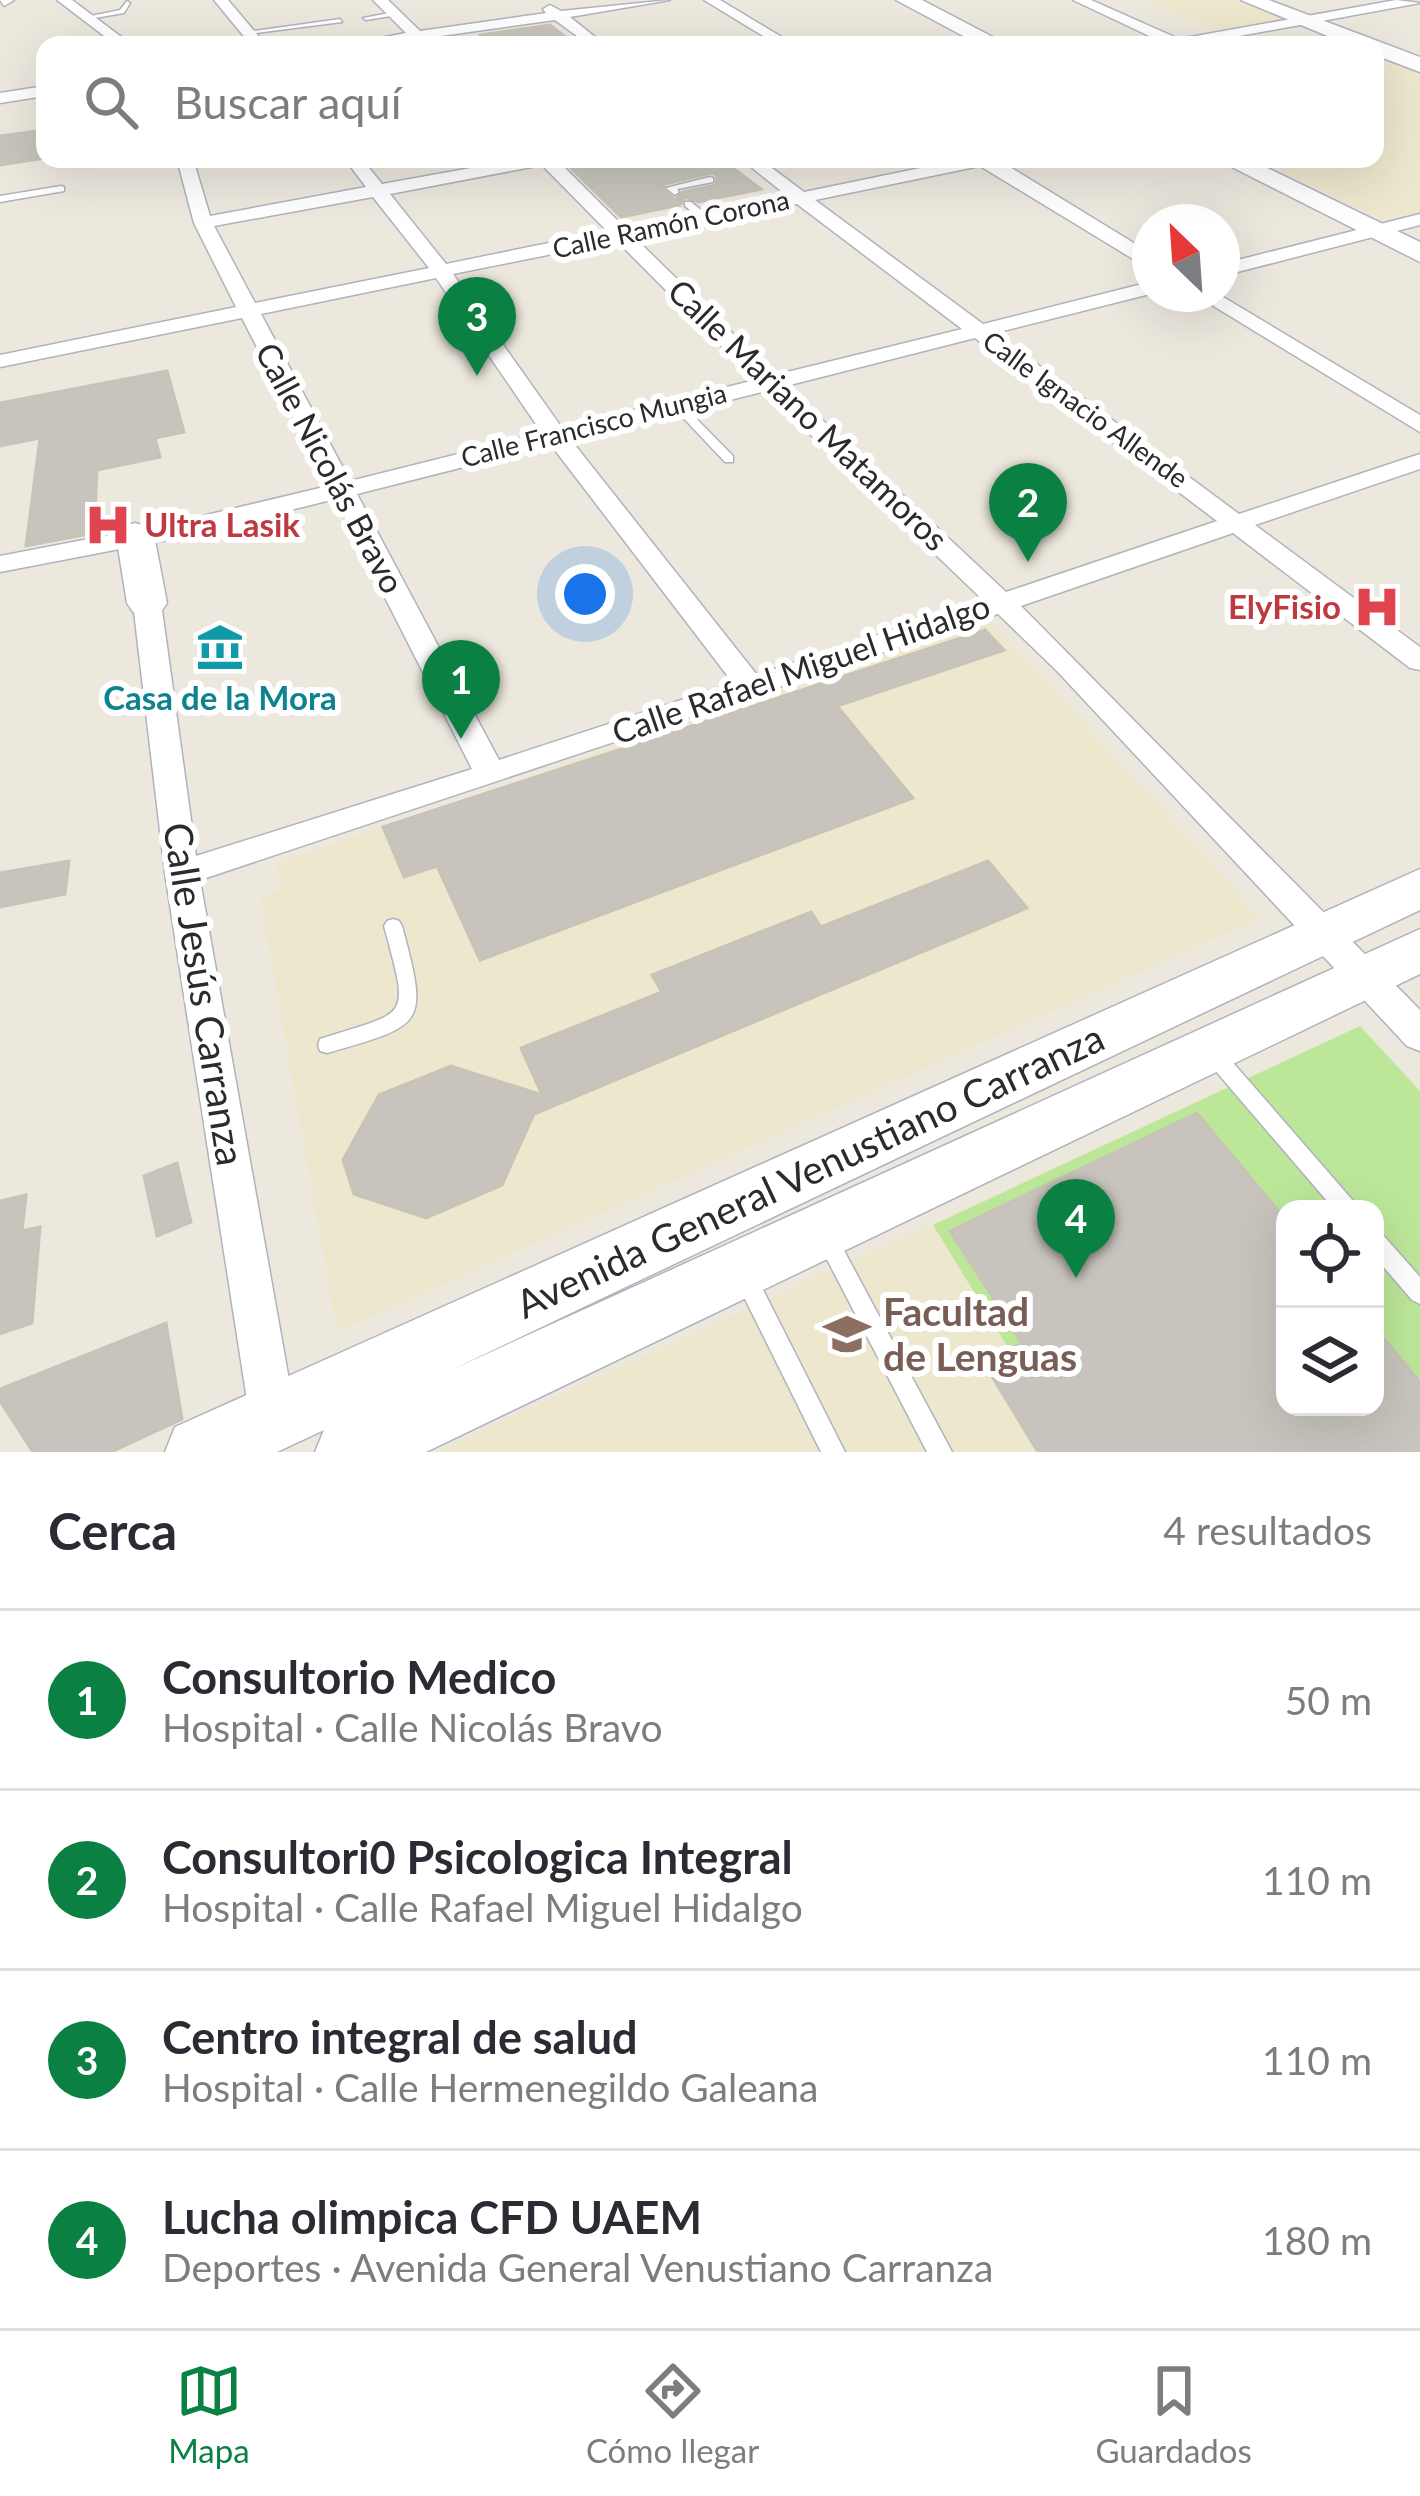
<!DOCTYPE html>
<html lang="es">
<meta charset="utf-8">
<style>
:root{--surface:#fff;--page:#f7f7f7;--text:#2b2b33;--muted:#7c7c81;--line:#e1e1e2;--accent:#0b8043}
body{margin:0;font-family:Lato,sans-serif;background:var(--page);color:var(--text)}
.controls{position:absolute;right:36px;bottom:36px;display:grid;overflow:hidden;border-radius:24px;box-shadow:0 12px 48px #0002}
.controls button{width:108px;height:108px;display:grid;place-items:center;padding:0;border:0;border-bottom:3px solid var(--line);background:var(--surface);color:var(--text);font:60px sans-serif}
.compass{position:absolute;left:1132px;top:204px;width:108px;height:108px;border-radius:50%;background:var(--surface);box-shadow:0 12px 48px #0002;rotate:335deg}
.you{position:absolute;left:585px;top:594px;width:42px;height:42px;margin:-30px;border:9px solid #fff;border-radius:50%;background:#1a73e8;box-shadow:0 0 0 18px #1a73e833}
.badge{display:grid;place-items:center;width:78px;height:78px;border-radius:50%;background:var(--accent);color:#fff;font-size:39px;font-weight:700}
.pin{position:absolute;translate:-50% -99px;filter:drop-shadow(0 3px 6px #0008)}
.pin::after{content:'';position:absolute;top:63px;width:42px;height:36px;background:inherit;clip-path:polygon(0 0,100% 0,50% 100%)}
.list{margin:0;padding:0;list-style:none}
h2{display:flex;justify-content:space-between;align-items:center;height:156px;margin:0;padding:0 48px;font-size:51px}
h2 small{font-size:39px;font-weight:400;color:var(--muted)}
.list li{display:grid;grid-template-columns:78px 1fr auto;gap:36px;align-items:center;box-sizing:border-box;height:180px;padding:0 48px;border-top:3px solid var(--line)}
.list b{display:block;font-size:45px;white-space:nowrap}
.list p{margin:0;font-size:39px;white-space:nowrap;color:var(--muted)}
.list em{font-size:39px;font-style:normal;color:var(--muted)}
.icon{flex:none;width:66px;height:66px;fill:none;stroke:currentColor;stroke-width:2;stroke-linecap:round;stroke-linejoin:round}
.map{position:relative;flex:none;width:1420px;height:1452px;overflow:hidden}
.search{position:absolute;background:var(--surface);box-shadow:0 12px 48px #0002;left:36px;right:36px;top:36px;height:132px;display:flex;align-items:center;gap:30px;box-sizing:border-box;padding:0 42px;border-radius:24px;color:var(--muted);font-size:45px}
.sheet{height:876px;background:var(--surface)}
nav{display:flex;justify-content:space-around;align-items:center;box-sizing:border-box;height:168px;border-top:3px solid var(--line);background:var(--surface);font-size:33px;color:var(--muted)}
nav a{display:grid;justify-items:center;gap:6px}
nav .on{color:var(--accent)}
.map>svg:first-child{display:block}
.education{fill:#ede7ce;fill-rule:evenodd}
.pitch{fill:#bce799;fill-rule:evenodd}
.building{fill:#c8c4bd;stroke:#c7c4b7;stroke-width:3;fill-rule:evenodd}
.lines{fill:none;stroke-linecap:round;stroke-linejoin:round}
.lane-casing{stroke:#b1b2be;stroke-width:3}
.street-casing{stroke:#b1b2be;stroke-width:3}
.secondary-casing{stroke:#b1b2be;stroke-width:3}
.lane{fill:#fff;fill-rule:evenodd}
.street{fill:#fff;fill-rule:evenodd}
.secondary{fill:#fff;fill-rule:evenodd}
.labels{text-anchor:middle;stroke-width:12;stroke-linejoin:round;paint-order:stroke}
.far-street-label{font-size:27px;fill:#2b2b2b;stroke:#fff}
.street-label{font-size:33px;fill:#2b2b2b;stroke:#fff}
.health-label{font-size:33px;font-weight:bold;fill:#be3a42;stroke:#fff;text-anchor:start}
.culture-label{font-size:33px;font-weight:bold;fill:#0d838f;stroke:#fff}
.near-street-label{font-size:39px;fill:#2b2b2b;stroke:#fff}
.near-education-label{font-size:39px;font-weight:bold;fill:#785e54;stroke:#fff;text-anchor:start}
</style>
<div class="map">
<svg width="1420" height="1452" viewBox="0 0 1420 1452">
<rect width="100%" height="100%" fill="#ece8de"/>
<path class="education" d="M1146,0H1245L1289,18L1215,30Z
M1375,50L1420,67V213L1385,221L1257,159H1375Z
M988,618L1260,918L337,1332L260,897L283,889L276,864Z
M1360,1026L1420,1091V1452H436ZM1285,1209H1375V1407H1285Z"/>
<path class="pitch" d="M1360,1026L1420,1091V1452H1072L933,1225ZM1285,1209H1375V1407H1285Z"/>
<path class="building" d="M550,25L575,45H480V35Z
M45,130V158L0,165V136Z
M562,159H721L761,189L698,202L685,197L680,205L621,217ZM711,173L717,175L716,185L683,192L675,200L662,189L665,184Z
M167,371L184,432L155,438L160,457L97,470L94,533L26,546L40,438L0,446V403Z
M985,630L1004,650L837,706L913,798L480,960L437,866L404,877L383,827Z
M69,861L65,894L0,907V873Z
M988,861L1027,908L534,1114L502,1185L426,1218L354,1194L343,1160L379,1095L451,1066L542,1095L521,1048L662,992L652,975L811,912L821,927Z
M1197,1113L1285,1219V1407H1375V1328L1420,1382V1452H1038L984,1363L1022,1343L950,1231Z
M177,1163L191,1222L157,1236L144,1176Z
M26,1195L22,1231L40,1227L32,1323L0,1334V1201Z
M166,1323L182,1419L111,1452H33L0,1401V1389Z"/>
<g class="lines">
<defs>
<path id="lane" d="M127,1L130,3L124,13L89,19L86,17L120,10Z
M395,12L397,15L366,20L363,18Z
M340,19L342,22L249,34L246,32Z
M116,35L118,38L81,44L77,42Z
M710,177L713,178V182L677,189L679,192L675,195L666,188Z
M61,186L64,187V191L0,202V196Z
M685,202H691L708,216V220H702L685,206Z
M677,402L681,403L733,456V462H725L673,407L671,405Z
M393,919L399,921L402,926C429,1026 425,1025 327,1053L320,1051L318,1045L320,1039C410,1010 410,1022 384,926L387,921Z
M1215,1048L1222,1050L1354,1202L1357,1209H1334L1208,1062L1206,1056L1208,1050Z
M826,1227L833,1230L952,1452H927L819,1244L816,1237L819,1230Z
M1375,1231L1382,1234L1420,1277V1304L1412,1300L1375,1257Z
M745,1267L753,1270L845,1452H821L734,1277L737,1270Z"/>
<path id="street" d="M57,0H72L132,45H116Z
M214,0H228L266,45H251Z
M373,0H388L420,31L546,13L543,9L550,5L561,11L670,0L570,17L605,45H589L555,20L427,38L433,45L413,40L344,45L406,33Z
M704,0H720L795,45H778Z
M1073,0H1091L1179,39L1396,0L1420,3L1190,45H1159L1162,42Z
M45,86V96L0,103V93Z
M177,159H193L210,216L366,187L345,159H362L382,184L521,159H556L625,228L786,195L741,159H760L804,192L964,159H997L1150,253V267L1143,265L980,166L815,200L983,324L1150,282V294L995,333L1239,514L1420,454V469L1255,525L1420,647V670L1410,668L1233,533L1021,606L1420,1010V1051L1407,1046L1057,671L998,614L200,880L296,1419L289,1435L273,1442L257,1435L250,1419L165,873L133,603L147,595L161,603L196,856L472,769L335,499L177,538L0,572V556L177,522L328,486L242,318L0,367V355L236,307L194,223ZM542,165L607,231L446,264L390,194ZM373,197L429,268L255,303L214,226ZM797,204L962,329L775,375L634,237ZM617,241L755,380L562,428L453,274ZM436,278L542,433L350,481L261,314ZM975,338L1217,521L1006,592L786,386ZM766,391L794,419L983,600L757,675L571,440ZM551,445L733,683L499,760L357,494Z
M1420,214V225L1222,276V264Z
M1194,294H1218L1420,415V432Z"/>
<path id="secondary" d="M0,0H14L4,6Z
M896,0H922L1008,45H980Z
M1241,0H1269L1420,57V72L1375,55V45H1349Z
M1216,159H1249L1420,242V262Z
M135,523L149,527L154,535L167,603L161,612L147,616L133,612L127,603L116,535L121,527Z
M1420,869V910L451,1370L1420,929V974L426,1452H315L324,1430L277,1452H165L175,1427Z"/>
</defs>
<use href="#lane" class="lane-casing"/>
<use href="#street" class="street-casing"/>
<use href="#secondary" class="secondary-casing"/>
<use href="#lane" class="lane"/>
<use href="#street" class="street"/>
<use href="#secondary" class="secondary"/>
</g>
<defs>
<symbol id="hospital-bare" viewBox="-9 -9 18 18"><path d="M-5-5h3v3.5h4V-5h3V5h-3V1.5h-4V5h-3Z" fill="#e0444e" stroke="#fff" stroke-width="2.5" paint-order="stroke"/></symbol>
<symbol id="museum-bare" viewBox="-9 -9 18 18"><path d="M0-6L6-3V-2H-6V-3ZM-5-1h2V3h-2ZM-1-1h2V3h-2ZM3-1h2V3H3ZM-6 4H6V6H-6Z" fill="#0f9aa8" stroke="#fff" stroke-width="2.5" paint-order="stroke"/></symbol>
<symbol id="university-bare" viewBox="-9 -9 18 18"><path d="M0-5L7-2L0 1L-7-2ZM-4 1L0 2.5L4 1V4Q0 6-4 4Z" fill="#8d6e63" stroke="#fff" stroke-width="2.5" paint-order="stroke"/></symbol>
</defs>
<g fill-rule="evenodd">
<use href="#hospital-bare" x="75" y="492" width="66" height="66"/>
<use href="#hospital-bare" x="1344" y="574" width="66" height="66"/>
<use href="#museum-bare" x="187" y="614" width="66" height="66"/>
<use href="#university-bare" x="814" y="1301" width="66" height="66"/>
</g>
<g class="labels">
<g class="far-street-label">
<text transform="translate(671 225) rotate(-12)" y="9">Calle Ramón Corona</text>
<text transform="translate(1085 410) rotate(36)" y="9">Calle Ignacio Allende</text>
<text transform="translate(594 426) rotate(-14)" y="9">Calle Francisco Mungia</text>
</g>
<g class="street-label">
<text transform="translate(808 415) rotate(44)" y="12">Calle Mariano Matamoros</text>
<text transform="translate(330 468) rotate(62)" y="12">Calle Nicolás Bravo</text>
<text transform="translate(801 669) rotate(-19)" y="12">Calle Rafael Miguel Hidalgo</text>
</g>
<g class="health-label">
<text x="144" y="537">Ultra Lasik</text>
<text x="1341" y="619" text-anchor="end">ElyFisio</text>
</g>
<g class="culture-label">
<text x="220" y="710">Casa de la Mora</text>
</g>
<g class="near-street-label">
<text transform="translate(204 994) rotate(81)" y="14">Calle Jesús Carranza</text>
<text transform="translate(810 1171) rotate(-25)" y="14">Avenida General Venustiano Carranza</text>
</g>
<g class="near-education-label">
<text x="883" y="1326">Facultad<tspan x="883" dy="45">de Lenguas</tspan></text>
</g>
</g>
</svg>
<div class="controls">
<button><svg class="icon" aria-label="locate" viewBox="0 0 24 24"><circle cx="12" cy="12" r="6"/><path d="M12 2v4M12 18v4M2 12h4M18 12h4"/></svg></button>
<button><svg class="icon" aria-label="layers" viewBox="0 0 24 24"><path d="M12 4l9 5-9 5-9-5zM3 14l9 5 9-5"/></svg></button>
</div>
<svg class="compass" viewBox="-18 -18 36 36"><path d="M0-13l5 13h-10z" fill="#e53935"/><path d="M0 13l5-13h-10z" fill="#7c7c81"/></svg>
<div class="you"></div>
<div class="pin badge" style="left:461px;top:739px">1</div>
<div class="pin badge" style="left:1028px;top:562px">2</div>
<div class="pin badge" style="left:477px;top:376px">3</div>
<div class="pin badge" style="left:1076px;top:1278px">4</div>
<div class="search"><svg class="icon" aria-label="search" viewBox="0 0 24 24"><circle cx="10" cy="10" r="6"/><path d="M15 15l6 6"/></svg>Buscar aquí</div>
</div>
<section class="sheet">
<h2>Cerca<small>4 resultados</small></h2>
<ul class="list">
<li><span class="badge">1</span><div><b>Consultorio Medico</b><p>Hospital · Calle Nicolás Bravo</p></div><em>50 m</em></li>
<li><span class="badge">2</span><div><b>Consultori0 Psicologica Integral</b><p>Hospital · Calle Rafael Miguel Hidalgo</p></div><em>110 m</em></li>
<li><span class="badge">3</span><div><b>Centro integral de salud</b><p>Hospital · Calle Hermenegildo Galeana</p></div><em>110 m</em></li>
<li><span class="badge">4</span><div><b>Lucha olimpica CFD UAEM</b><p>Deportes · Avenida General Venustiano Carranza</p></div><em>180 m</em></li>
</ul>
</section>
<nav>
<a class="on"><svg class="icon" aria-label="map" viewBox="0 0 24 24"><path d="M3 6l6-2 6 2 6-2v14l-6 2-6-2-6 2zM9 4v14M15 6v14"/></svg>Mapa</a>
<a><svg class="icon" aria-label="directions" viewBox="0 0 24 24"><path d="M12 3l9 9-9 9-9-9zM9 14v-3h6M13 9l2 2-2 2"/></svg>Cómo llegar</a>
<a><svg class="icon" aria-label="saved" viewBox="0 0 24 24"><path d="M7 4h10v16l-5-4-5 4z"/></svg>Guardados</a>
</nav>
